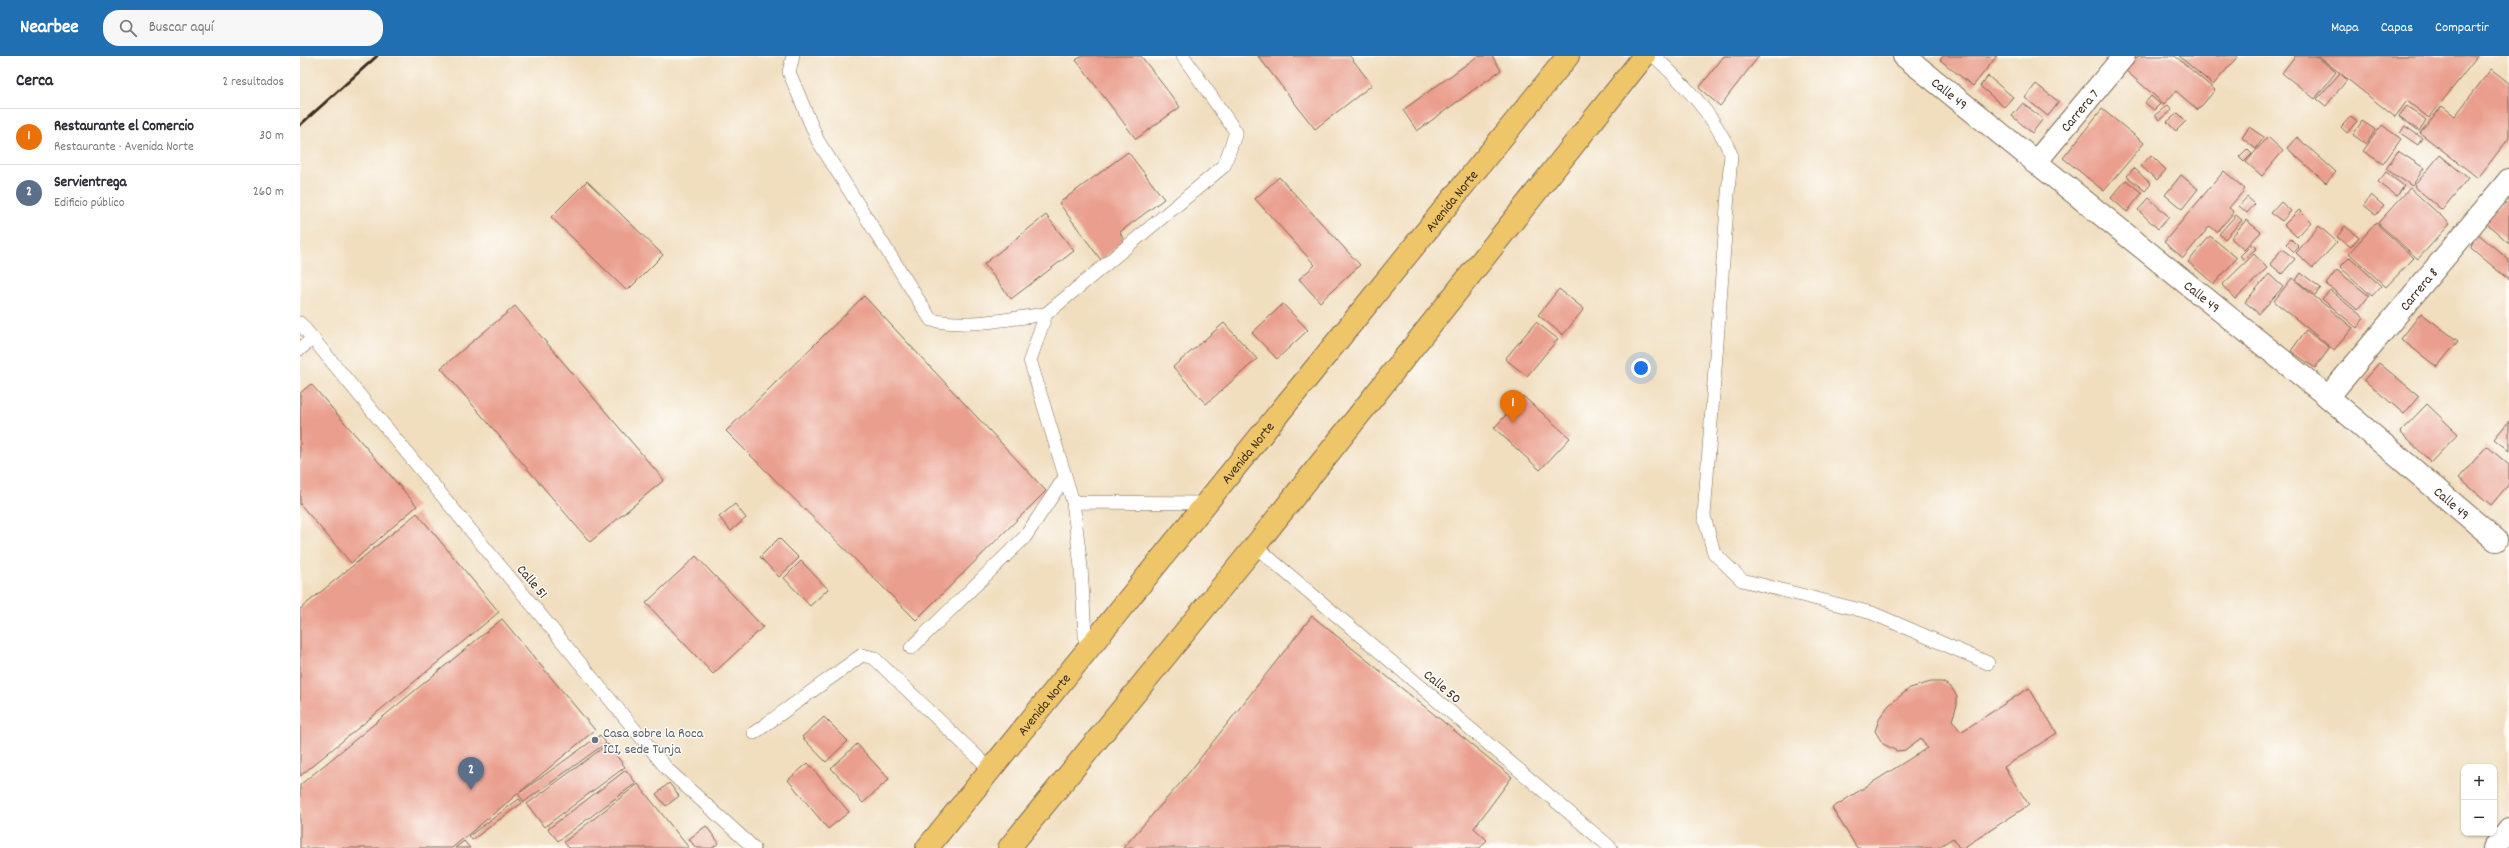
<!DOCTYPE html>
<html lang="es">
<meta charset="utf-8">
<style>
:root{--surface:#fff;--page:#f7f7f7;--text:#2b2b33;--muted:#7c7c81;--line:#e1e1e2;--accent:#1f6fb2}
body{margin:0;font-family:Dekko,sans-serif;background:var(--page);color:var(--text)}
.controls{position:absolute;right:12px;bottom:12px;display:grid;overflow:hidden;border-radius:8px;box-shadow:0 1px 3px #0004}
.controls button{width:36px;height:36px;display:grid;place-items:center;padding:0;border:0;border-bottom:1px solid var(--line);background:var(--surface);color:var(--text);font:20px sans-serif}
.you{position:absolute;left:1341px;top:312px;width:14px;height:14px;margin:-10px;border:3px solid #fff;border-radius:50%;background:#1a73e8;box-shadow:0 0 0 6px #1a73e833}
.badge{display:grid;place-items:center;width:26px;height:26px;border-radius:50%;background:var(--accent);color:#fff;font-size:13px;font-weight:700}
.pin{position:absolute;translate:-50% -33px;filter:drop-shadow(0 1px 2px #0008)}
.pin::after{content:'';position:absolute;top:21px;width:14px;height:12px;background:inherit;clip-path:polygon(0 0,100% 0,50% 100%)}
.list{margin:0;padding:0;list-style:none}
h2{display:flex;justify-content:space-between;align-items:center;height:52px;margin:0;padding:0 16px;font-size:17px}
h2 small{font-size:13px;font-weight:400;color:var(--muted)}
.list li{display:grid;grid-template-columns:26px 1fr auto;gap:12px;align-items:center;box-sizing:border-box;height:56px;padding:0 16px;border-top:1px solid var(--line)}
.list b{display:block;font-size:15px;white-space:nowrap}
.list p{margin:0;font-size:13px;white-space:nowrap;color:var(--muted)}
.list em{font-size:13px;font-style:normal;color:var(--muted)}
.icon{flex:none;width:22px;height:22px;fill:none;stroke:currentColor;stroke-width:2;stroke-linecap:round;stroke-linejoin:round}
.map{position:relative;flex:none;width:2209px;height:792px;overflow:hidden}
header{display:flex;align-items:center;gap:24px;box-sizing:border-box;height:56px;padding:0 20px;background:var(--accent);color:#fff}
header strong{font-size:19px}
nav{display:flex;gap:22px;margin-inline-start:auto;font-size:14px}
.search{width:280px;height:36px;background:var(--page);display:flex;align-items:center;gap:10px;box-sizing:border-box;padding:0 14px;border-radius:16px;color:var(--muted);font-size:15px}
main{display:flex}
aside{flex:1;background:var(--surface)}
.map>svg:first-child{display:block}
.building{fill:#ea9e8d}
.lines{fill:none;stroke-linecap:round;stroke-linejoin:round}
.lane-casing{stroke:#7b6956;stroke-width:14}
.street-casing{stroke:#7b6956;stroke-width:24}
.primary-casing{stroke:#7b6956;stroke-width:24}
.lane{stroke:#fff;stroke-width:13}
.street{stroke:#fff;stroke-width:22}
.primary{stroke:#eec569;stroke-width:22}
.rail{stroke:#3b2a1e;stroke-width:3}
.worship-dot{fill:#6b7280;stroke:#fdfcf7;stroke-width:1.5}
.labels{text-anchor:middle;stroke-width:3;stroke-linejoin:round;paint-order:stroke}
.street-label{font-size:14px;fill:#3b2a1e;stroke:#fdfcf7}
.worship-label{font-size:14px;fill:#5b616d;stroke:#fdfcf7;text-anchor:start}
</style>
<header>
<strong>Nearbee</strong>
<div class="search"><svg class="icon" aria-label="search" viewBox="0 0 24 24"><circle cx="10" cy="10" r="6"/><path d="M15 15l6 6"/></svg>Buscar aquí</div>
<nav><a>Mapa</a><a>Capas</a><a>Compartir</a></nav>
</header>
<main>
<aside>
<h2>Cerca<small>2 resultados</small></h2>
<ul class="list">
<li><span class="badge" style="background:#e8710a">1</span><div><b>Restaurante el Comercio</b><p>Restaurante · Avenida Norte</p></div><em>30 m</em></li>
<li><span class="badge" style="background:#5c6f8a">2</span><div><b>Servientrega</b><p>Edificio público</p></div><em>260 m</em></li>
</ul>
</aside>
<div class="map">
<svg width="2209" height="792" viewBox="0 0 2209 792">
<rect width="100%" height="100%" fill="#fdfcf7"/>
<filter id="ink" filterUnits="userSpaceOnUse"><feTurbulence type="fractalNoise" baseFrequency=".025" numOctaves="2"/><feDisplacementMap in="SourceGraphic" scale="8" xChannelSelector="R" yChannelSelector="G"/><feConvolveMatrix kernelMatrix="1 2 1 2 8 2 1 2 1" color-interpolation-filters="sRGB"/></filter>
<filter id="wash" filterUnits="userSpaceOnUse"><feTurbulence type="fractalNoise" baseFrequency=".012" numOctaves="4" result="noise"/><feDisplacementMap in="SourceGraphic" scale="16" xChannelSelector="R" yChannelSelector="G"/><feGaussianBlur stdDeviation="0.9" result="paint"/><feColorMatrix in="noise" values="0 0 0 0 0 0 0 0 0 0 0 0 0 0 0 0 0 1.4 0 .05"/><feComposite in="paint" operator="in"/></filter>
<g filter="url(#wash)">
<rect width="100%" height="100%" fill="#f1debf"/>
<g id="blocks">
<path class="building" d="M782,0H841L880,51L836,83L776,4Z
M958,0H1050L1072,29L1015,73Z
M1178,0H1192L1201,14L1117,75L1103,54Z
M1424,0H1459L1420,50L1399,32Z
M1643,0H1697L1673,30L1640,4Z
M1838,0H1875L1915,34L1898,54L1876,35L1864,48L1825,14Z
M1879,0H1938L1913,29Z
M1995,0H2016L2036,16L2015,43L1982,17Z
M2018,0H2178L2129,62L2107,45L2095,61L2041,18L2047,24L2026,50L2017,43L2040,17Z
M2191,13L2209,27V82L2178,122L2120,77L2142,50L2155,60Z
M1688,20L1713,41L1704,51L1680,30Z
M1736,28L1759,46L1748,60L1725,42Z
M1851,40L1860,48L1854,54L1845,47Z
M1723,47L1743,63L1732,77L1712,60Z
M1868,49L1872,54L1859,64L1855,59Z
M2107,50L2126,64L2119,75L2099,60Z
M1802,53L1844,87L1804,135L1763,102Z
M1878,57L1886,65L1876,75L1867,66Z
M2051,60L2057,65L2047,77L2041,71Z
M2062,65L2076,74L2066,88L2053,79Z
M2082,69L2101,83L2083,108L2063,95Z
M2105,70L2122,82L2118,89L2100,77Z
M1949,71L1964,81L1956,93L1942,82Z
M1968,81L1983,95L1962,120L1946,106Z
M1997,81L2036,116L2026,127L1987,92Z
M1947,93L1952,98L1944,106L1939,101Z
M2098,95L2124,112L2112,130L2086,113Z
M828,96L864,143L820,176L824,185L801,204L759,147Z
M1851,99L1866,114L1857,124L1841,110Z
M2140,99L2168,122L2142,154L2114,130Z
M1834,112L1851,128L1845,135L1827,120Z
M1924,115L1945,133L1929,152L1934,156L1917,176L1910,170L1883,202L1864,186Z
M2086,116L2104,130L2097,140L2078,126Z
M1881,119L1898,133L1882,153L1865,139Z
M979,121L1060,209L1020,246L999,223L1015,209L955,143Z
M1826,124L1842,137L1827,156L1811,142Z
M287,125L363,199L327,235L251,161Z
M2110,132L2150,168L2118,203L2078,167Z
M2071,139L2084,150L2076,159L2064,149Z
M1947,141L1955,148L1947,157L1939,150Z
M1849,142L1869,161L1858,173L1838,154Z
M2206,142L2209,144V187L2185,166Z
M1981,146L1991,155L1982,165L1971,157Z
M1999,154L2011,166L1997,181L1984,169Z
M746,159L774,195L711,243L684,208Z
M1936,159L1942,164L1925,183L1919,178Z
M1946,164L1961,176L1944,194L1931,182Z
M2076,167L2114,202L2086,231L2049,197Z
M2019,170L2037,186L2013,212L1996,197Z
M2045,170L2059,181L2051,191L2037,181Z
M2176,176L2209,204V224L2171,192Z
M1910,180L1937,202L1914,228L1888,206Z
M1991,183L1999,191L1994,196L1986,188Z
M1952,188L1957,192L1944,203L1940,200Z
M1982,193L1995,203L1982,218L1970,208Z
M1954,198L1967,212L1935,243L1922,229Z
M2050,201L2081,230L2072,240L2040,211Z
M2037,214L2069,240L2058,254L2026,228Z
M2001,217L2021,232L2015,239L1996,224Z
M1969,218L1983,231L1959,258L1945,246Z
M1992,222L2053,272L2034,294L1974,245Z
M1259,233L1284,253L1263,279L1238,259Z
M2030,234L2064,262L2057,272L2022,243Z
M564,240L746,435L616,564L426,375Z
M983,248L1008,274L977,303L952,277Z
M215,250L364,424L290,486L141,312Z
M2121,257L2158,285L2137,311L2101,283Z
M1236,266L1258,283L1227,320L1205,303Z
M924,267L957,303L906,348L873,311Z
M2006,274L2030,292L2015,312L1991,295Z
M2079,307L2119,340L2104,358L2064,324Z
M11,328L117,450L51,507L0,448V337Z
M1223,340L1270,382L1240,414L1194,372Z
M2127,348L2158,378L2131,406L2100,376Z
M2209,365V395L2194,383Z
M2187,390L2209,409V428L2191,449L2159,422Z
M435,448L446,462L431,475L419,461Z
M117,457L199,556L0,720V553Z
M479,482L499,502L479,521L460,501Z
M396,500L463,571L413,618L346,547Z
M501,505L528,533L510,550L484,522Z
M1012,560L1212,721L1174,772L1187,784L1180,792H823L883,724Z
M202,563L295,674L152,792H0V729Z
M1631,626H1642L1651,631L1657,640V649L1652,664L1661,676L1729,632L1757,677L1704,711L1729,749L1663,792H1659L1653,782L1637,792H1557L1532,752L1627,692L1621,682L1605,694L1597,695L1583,688L1575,675L1580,661L1589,649L1610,632Z
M524,661L548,685L526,706L502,681Z
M300,679L306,687L224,746L218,738Z
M308,688L325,711L244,771L227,748Z
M557,688L589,723L563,747L531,712Z
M508,707L549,756L528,773L488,724Z
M326,714L336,727L258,785L248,773Z
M369,727L379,740L366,750L356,738Z
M338,728L389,792H269L264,786Z
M219,743L222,747L172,784L169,780Z
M406,770L419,787L412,792H396L389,783Z
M164,785L170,792H155Z"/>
</g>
</g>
<g filter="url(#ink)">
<use href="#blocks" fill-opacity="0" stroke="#7b6956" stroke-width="1"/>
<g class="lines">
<defs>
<path id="lane" d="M493,0L489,16L518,85L631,264C670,272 707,263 746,258
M1354,0C1384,28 1415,60 1431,98L1404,460L1414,497L1442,524L1572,557L1688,607
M0,267L368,714L454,792
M0,293L12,283
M773,446L907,447
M955,490L1311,792
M611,592L725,481L765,421
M786,596L781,511L773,446L730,304L746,258L924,110L936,76L883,0
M454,677L562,599L574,602L691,714"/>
<g id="street">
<path id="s1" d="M1604,0L2028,341L2196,484"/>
<path id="s2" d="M1735,107L1824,0"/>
<path id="s3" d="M2028,341L2209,124"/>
<path d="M2194,792L2209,773"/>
</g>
<g id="primary">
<path id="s4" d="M627,792L1268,0"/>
<path d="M709,792L955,490L1344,0"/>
</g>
</defs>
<use href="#lane" class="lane-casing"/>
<use href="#street" class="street-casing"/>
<use href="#primary" class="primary-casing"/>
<use href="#lane" class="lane"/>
<use href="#street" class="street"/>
<use href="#primary" class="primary"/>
<path class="rail" d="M0,69L77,0"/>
</g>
</g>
<circle class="worship-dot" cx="295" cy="684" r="4"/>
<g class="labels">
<g class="street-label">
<text dy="5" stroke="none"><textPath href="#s1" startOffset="59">Calle 49</textPath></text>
<text dy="5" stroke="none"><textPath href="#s2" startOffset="69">Carrera 7</textPath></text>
<text dy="5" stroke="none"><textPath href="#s4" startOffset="833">Avenida Norte</textPath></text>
<text dy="5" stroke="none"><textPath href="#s3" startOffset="141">Carrera 8</textPath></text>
<text dy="5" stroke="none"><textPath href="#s1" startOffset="383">Calle 49</textPath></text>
<text dy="5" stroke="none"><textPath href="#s4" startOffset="509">Avenida Norte</textPath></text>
<text dy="5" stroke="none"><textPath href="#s1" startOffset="707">Calle 49</textPath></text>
<text transform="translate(233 525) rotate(50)" y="5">Calle 51</text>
<text transform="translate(1143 630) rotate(40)" y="5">Calle 50</text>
<text dy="5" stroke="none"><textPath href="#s4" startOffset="185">Avenida Norte</textPath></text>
</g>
<g class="worship-label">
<text x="303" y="681">Casa sobre la Roca<tspan x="303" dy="16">ICI, sede Tunja</tspan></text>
</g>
</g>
</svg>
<div class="controls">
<button>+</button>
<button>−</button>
</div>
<div class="you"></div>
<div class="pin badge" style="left:1213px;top:367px;background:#e8710a">1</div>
<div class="pin badge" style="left:171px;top:734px;background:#5c6f8a">2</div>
</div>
</main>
